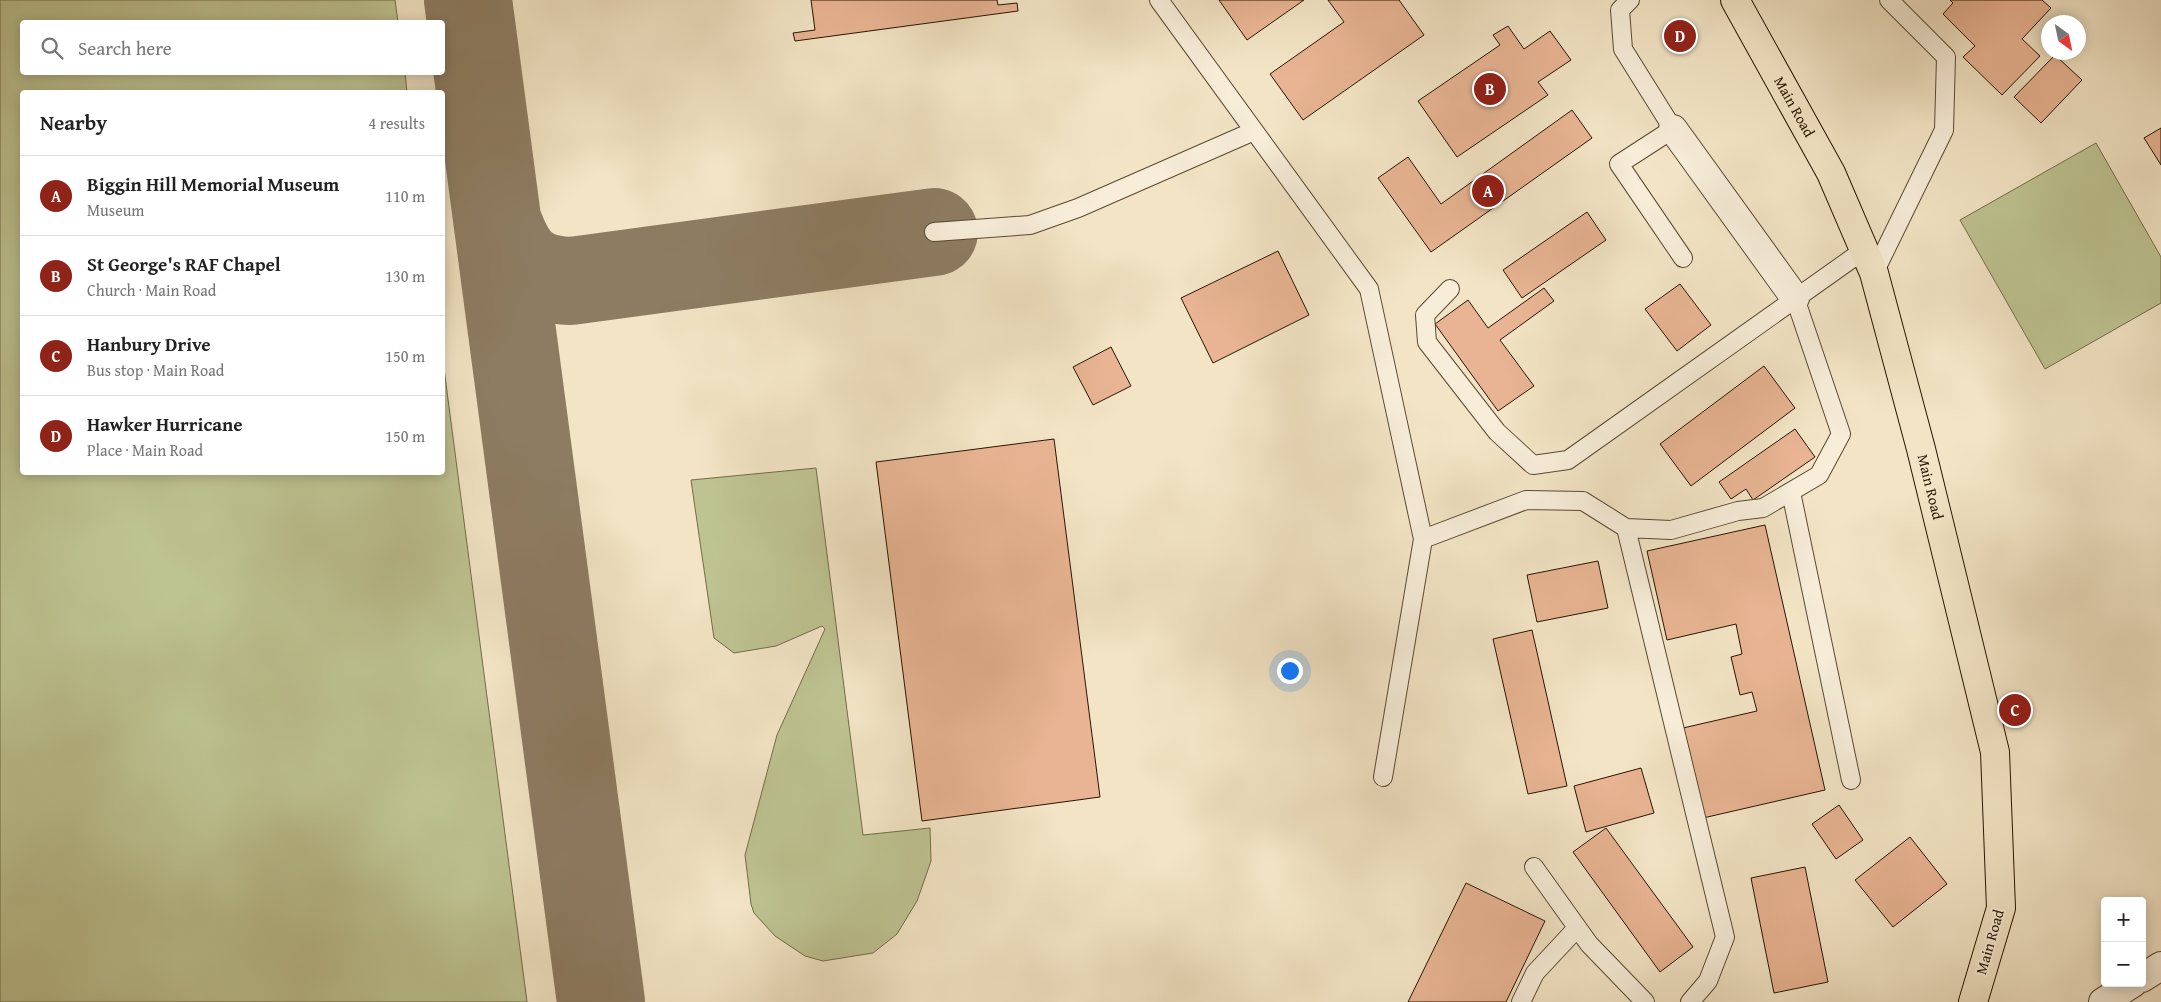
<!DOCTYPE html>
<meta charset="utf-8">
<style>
:root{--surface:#fff;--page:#f2f2f2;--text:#222;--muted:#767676;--line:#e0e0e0;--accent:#8f2418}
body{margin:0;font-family:"Gentium Book Plus",serif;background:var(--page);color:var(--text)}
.controls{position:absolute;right:15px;bottom:15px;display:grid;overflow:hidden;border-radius:5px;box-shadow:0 2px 12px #0003}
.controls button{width:45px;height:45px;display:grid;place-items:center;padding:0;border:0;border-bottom:1px solid var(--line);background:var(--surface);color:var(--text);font:25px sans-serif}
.compass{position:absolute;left:2041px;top:15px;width:45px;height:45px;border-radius:50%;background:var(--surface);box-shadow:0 2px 12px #0003;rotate:147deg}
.you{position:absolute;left:1289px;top:670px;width:18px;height:18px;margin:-12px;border:4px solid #fff;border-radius:50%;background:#1a73e8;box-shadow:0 0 0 8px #1a73e833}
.badge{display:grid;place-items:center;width:32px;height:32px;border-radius:50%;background:var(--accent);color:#fff;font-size:16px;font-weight:700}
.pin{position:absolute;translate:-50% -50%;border:2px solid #fff;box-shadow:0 1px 5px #0006}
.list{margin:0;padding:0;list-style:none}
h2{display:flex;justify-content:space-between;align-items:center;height:65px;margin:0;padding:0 20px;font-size:21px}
h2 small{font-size:16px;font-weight:400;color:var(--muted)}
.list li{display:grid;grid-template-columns:32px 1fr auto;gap:15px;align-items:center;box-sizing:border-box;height:80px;padding:0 20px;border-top:1px solid var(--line)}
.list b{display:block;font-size:19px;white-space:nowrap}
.list p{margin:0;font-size:16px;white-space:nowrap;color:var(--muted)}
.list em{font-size:16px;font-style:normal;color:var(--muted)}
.icon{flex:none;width:28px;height:28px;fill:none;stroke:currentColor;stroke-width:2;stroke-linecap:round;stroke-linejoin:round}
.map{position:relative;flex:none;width:2161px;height:1002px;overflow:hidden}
.search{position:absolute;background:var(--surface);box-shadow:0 2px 12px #0003;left:20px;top:20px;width:425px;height:55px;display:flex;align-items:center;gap:12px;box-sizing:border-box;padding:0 18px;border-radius:5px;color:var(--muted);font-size:19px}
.panel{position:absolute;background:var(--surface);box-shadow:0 2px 12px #0003;left:20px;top:90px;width:425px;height:385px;border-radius:5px}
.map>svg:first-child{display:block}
.green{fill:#bec392;stroke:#736c49}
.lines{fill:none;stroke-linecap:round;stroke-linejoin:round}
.taxiway{stroke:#8d7c62;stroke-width:88}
.building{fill:#e8b493;stroke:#281500}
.lane-casing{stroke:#5a4931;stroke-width:20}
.street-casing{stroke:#5a4931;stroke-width:30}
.primary-casing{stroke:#281500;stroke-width:30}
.lane{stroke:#f7edd9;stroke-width:18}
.street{stroke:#f7edd9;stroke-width:28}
.primary{stroke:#f2e4c5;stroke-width:28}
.labels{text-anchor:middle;stroke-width:4;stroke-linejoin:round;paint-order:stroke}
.street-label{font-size:15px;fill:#281500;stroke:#f7edd9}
</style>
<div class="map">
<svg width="2161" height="1002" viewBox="0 0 2161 1002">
<rect width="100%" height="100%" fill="#f2e4c5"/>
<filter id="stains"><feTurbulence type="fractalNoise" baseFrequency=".004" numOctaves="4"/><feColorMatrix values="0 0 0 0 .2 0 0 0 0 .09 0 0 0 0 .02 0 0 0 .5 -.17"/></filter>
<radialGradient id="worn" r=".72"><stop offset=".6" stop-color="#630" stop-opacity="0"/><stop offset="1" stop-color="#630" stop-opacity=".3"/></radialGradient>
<path class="green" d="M0,0H395L398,22H22V72L405,73L407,92H22V472H442L443,361L527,1002H0Z
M2096,143L2161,257V303L2045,369L1960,220Z
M816,468L863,835L930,828L931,861L917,901L897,934L873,953L823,961L805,956L775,936L754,913L751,904L745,855L777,735L825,629L822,626L776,646L734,653L714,638L691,480Z"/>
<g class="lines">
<path class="taxiway" d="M468,0L601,1002
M497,220C512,262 526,279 571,281L934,232"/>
</g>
<path class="building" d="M811,0H997L998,5L1017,3L1018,11L795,41L793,33L815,30Z
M1219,0H1304L1247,40Z
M1328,0H1399L1424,35L1303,120L1270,74L1344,22Z
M1950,0H2042L2051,8L2022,39L2040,56L2002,95L1963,57L1975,46L1943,14L1953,3Z
M1508,26L1524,49L1550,31L1571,60L1538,82L1548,95L1457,157L1418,101L1500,45L1493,35Z
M2055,55L2082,80L2041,123L2014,97Z
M1572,110L1592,138L1431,252L1378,178L1408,157L1441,204Z
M2161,128V165L2144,138Z
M1587,212L1606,240L1522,298L1503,270Z
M1278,251L1309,315L1213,363L1181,298Z
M1680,284L1711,325L1677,351L1645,309Z
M1544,288L1554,301L1500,340L1534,386L1498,411L1435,324L1468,300L1488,328Z
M1111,347L1131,386L1093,405L1073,367Z
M1764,366L1795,408L1691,486L1660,444Z
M1795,429L1815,457L1753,500L1746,489L1731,499L1719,482Z
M1054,439L1100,797L922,821L876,462Z
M1765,525L1825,790L1703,818L1683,728L1757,711L1752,692L1740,695L1731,657L1742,654L1736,624L1667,640L1647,551Z
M1598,561L1608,608L1537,622L1527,575Z
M1532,630L1567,786L1528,794L1493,639Z
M1641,768L1654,813L1586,832L1574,786Z
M1839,805L1863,840L1836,859L1812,824Z
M1606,828L1693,947L1660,972L1573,852Z
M1910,837L1947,884L1893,927L1855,880Z
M1805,867L1828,982L1774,993L1751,878Z
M1466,883L1545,921L1506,1002H1408Z"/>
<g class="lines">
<defs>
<path id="lane" d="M1159,0L1369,289L1423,539L1383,777
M1630,0L1620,10L1623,49L1673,129L1619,164L1683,258
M934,232L1030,225L1078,208L1254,131
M1874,273L1944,130L1946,57L1889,0
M1450,289L1425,315L1427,342L1497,432L1533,465L1568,460L1864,250
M1791,492L1851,780
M1626,528L1725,937L1708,981L1690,1002
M1423,539L1526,500L1583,501L1626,528L1671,530L1738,511L1763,508L1819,475L1841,434L1795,298
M1534,867L1589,944L1645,1002
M1521,1002L1535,973L1577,928"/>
<path id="street" d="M1673,129L1795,298
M2142,978L2161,966
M2103,1002L2133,983"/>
<g id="primary">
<path id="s1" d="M1735,0L1831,173L1874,273L1921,449L1995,752L2001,908L1973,1002"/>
</g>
</defs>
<use href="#lane" class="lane-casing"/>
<use href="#street" class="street-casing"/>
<use href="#primary" class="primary-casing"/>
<use href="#lane" class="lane"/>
<use href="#street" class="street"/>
<use href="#primary" class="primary"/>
</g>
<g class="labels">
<g class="street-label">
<text dy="5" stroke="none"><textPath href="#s1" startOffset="122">Main Road</textPath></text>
<text dy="5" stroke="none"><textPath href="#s1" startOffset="528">Main Road</textPath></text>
<text transform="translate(1990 942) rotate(-74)" y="5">Main Road</text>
</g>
</g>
<rect width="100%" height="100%" filter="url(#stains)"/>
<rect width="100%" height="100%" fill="url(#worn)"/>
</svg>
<div class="controls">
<button>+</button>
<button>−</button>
</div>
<svg class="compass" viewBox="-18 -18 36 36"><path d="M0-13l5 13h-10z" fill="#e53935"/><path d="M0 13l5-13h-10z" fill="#767676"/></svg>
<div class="you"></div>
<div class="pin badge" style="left:1488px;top:191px">A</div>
<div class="pin badge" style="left:1490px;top:89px">B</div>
<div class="pin badge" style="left:2015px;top:710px">C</div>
<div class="pin badge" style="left:1680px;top:36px">D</div>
<div class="search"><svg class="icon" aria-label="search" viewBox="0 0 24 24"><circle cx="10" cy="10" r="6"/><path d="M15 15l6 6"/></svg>Search here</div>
<section class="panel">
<h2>Nearby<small>4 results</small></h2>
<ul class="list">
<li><span class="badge">A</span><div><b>Biggin Hill Memorial Museum</b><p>Museum</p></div><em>110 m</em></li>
<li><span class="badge">B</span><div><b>St George's RAF Chapel</b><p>Church · Main Road</p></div><em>130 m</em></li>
<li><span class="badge">C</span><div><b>Hanbury Drive</b><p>Bus stop · Main Road</p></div><em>150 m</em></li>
<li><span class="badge">D</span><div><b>Hawker Hurricane</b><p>Place · Main Road</p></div><em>150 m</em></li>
</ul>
</section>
</div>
